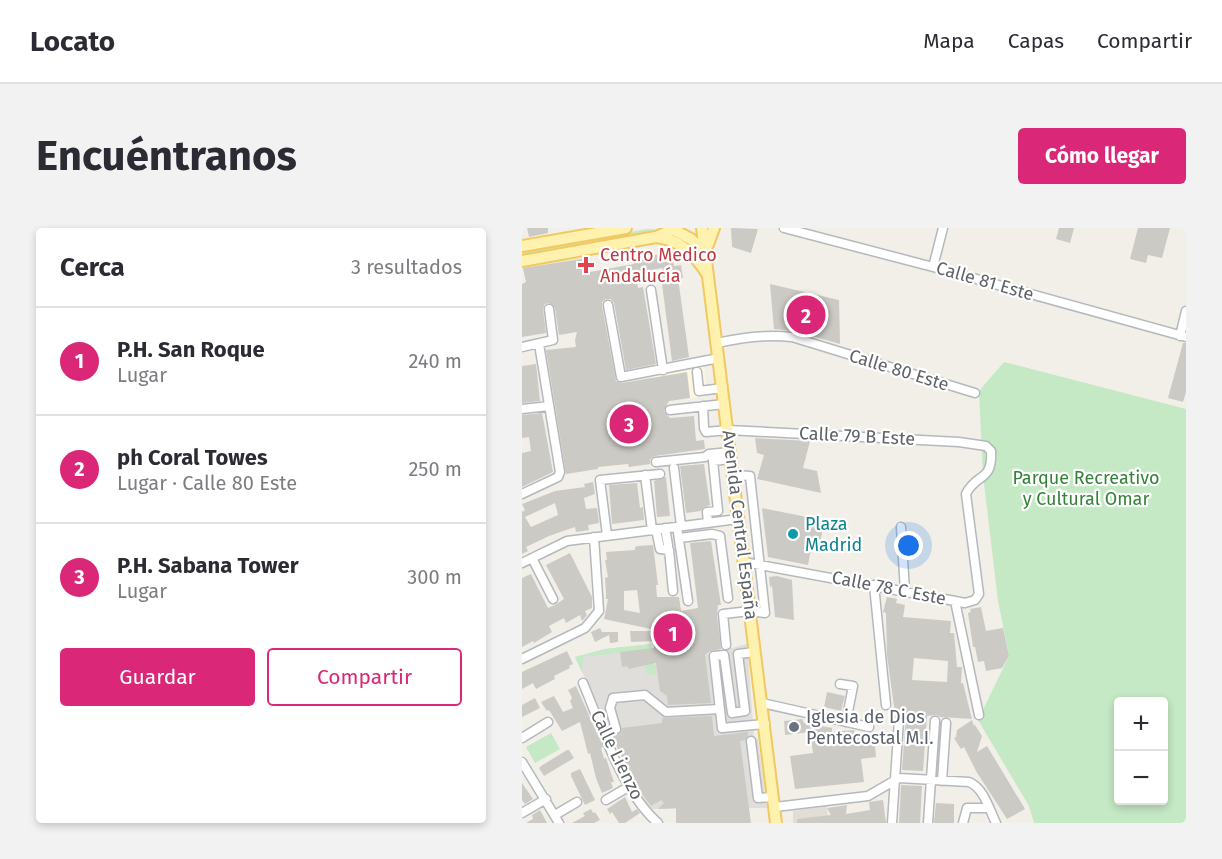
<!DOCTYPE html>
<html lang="es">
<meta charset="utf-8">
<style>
:root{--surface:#fff;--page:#f2f2f3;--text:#2b2b33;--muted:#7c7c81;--line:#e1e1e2;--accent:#db2777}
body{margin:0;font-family:"Fira Sans",sans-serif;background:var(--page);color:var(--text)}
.controls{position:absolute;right:18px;bottom:18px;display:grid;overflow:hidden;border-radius:6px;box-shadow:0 3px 9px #0003}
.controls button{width:54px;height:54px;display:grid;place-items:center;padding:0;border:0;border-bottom:2px solid var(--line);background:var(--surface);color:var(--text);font:30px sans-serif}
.you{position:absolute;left:387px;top:318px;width:21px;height:21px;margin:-15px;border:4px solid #fff;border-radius:50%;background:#1a73e8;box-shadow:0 0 0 9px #1a73e833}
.badge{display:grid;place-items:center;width:39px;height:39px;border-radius:50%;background:var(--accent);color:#fff;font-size:20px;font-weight:700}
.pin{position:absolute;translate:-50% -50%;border:3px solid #fff;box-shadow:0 2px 6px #0006}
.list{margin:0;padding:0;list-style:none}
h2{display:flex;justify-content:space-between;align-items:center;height:78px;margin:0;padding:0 24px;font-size:26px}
h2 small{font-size:20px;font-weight:400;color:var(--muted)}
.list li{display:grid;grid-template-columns:39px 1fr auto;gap:18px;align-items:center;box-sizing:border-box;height:108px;padding:0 24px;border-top:2px solid var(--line)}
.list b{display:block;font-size:22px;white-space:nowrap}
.list p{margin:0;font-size:20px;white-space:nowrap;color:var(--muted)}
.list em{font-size:20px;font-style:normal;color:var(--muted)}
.actions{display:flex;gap:12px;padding:18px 24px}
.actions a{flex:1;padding:14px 0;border:2px solid var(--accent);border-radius:6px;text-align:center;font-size:21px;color:var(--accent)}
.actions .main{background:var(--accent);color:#fff}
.map{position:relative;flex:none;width:664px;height:595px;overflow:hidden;border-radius:6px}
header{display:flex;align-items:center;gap:36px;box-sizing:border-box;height:84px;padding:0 30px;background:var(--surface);border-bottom:2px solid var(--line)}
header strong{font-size:28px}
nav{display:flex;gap:33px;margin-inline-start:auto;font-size:21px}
.intro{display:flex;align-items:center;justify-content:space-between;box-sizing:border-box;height:144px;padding:0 36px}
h1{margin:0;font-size:42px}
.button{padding:15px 27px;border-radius:6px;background:var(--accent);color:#fff;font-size:21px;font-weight:700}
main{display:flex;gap:36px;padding:0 36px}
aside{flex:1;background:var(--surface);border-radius:6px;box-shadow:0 3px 9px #0003}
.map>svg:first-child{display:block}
.commercial{fill:#fef7e0}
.industrial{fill:#e0deda}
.education{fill:#e1ded6}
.green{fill:#c5e8c5;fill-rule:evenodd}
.building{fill:#cccac5;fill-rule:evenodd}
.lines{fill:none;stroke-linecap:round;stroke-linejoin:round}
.minor-casing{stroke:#b5b8bc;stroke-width:11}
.major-casing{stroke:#f2c960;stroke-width:14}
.minor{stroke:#fff;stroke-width:8}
.major{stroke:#fff2af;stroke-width:10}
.health-dot{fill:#e0444e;stroke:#fff;stroke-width:2}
.culture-dot{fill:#0f9aa8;stroke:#fff;stroke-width:2}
.worship-dot{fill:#6b7280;stroke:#fff;stroke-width:2}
.labels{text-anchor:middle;stroke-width:4.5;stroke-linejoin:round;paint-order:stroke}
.health-label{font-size:18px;fill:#be3a42;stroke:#fff;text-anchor:start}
.street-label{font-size:18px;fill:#5f6368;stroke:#fff}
.park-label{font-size:18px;fill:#348238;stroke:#fff}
.culture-label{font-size:18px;fill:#0d838f;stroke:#fff;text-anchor:start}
.worship-label{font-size:18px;fill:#5b616d;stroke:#fff;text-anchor:start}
</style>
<header>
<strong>Locato</strong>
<nav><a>Mapa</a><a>Capas</a><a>Compartir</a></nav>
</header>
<div class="intro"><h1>Encuéntranos</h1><a class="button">Cómo llegar</a></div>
<main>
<aside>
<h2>Cerca<small>3 resultados</small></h2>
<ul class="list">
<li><span class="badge">1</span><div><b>P.H. San Roque</b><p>Lugar</p></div><em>240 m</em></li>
<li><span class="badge">2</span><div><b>ph Coral Towes</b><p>Lugar · Calle 80 Este</p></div><em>250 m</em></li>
<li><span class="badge">3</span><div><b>P.H. Sabana Tower</b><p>Lugar</p></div><em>300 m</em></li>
</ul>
<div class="actions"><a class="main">Guardar</a><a>Compartir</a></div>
</aside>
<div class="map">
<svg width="664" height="595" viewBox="0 0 664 595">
<rect width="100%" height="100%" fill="#f1efe8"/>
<path class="commercial" d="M182,138L185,168L134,174L131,147Z"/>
<path class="industrial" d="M129,416L131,436L182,427L225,416L232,508L236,512L245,580L128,581L111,553L53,429L83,421Z"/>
<path class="education" d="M305,578L306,595H271V583Z"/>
<path class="green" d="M126,1L135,2L136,4L0,29V22Z
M482,134L664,181V595H512L507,578L456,492L487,428L476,373L461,247L457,163ZM596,473H642V572H596Z
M129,416L131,435L134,437L135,445L125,447L120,422L61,429L60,444L53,429L83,421Z
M29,505L38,521L13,535L4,519Z"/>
<path class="building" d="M5,0H26V5L7,9Z
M209,0L236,1L229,25L210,19Z
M537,0H552L548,15L534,11Z
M616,0H648L640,30L626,27L624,35L608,31Z
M150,24L152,38L159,37L161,50H156L167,129L150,133L140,56H142L140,40L114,45L116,60L121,59L134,136L104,142L92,75L89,71H84L80,74V78L94,153L100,155L165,144L168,170L147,173L142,183L148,190L172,188L174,213L182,212L183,221L133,228L128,231V236L107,239L106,236L76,239V241L44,246L24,122L54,119L53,112L55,104L37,107L33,80L27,75L23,76L21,81L24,105L0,109V56L4,54L1,40L65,30L68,44L112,36L111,31Z
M248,56L317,72L318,116L272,103L252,101Z
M661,115H664V164L661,174L646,170Z
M14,136L18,173L0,175V138Z
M20,185L31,244L0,259V225L9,223L7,209L0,210V187Z
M233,210L288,213L281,240L295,243L299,265L235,251L242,227L235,225Z
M182,236L188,277L182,279L179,283L164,285L158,238Z
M144,249L148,288L135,289L132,253Z
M71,254L73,266L62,270L64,281L75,280L77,295L66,297L67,302L54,304L53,299L27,308L4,319L6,323L0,326V282L1,284L3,282L0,276L33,263L63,259L62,256ZM33,275L36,287L9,299L3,289Z
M115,255L118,280L121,279L122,292L90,296L87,257Z
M240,280L295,291V294L301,300L298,315L289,321L286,337L246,329Z
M189,313L199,377H196L195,387L199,421L189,423L183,427L189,475L146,477L145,468L138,463L134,435L106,441V438L100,439L98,424L132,420V413L109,414L108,403H129V401L82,391L86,371H84V365L83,350L86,349L83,332H85L84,324L113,322V319L116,318L131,317L136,357H134L135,369H157L159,383L176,380L168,315ZM115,362L118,385L102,382V363Z
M48,325L70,369V380L63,383L65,387L60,393L58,387L44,395L42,390L27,398L30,404L12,415L11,413L0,419V350L9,346L26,380L33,377L42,371L24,337Z
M255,348L270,352L272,392L253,389L250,358L248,359L247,349Z
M365,369L375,371L374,375L383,377L381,389L429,393L428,405H432L435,439H440L439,455H441L450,491L418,489L414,487L405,488L401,543L380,542L384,487L373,486L365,427L364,385L361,384ZM392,430L426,433L425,454L390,452Z
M459,379L464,403L481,400L487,428L480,440L464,443L462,433L456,434L453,419H451L446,385L449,384L448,381Z
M78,400L80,404H96V414L88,415L87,407L73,414L69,404Z
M45,423L51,436L47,438L48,440L32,448L33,451L14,461L11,455L0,461V444Z
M54,458L81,519L79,520L82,531L84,530L92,554H89L91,560L80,565L74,550L68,525L66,526L58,494L40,503L27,482L25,483L19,474L32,468L41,484L51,480L48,473L50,470L46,462Z
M305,464L323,468L319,483L302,479Z
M13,470L18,480L0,489V477Z
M190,488L192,508L226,504V507L223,512L218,513L229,595H154V580L136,581L142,575L139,572L129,578L111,553L87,502L90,506L95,507L99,505L100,500L140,495V490Z
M280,491L282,495L310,500V504L332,502L333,507L352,506L354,529L339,531L342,554L273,561L268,528L291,525L288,504L263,507L262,493Z
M450,492L452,498L453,497L460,508L455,524L465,518L503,581L485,591L454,543L442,519L439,521L432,510L434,509L435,502Z
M45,522H47L52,530L22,548L17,540L19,538Z
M58,541L73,572L63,577L49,548V545Z
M0,555L11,571L3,576L0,572Z
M379,557L400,558L398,595H377Z
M103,569L110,584L115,581L118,585L103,595H97L90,584L88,586L85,581Z
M361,572L364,595H275V591L309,587L305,580L325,577L324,586L348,582L347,574Z
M414,575L432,576V595H412Z
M69,581L71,585L73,584L78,592L72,595H50L63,588L61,585Z
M18,582L25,595H4L11,591L10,587Z"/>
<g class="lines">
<defs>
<path id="minor" d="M262,0L411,39L664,109
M411,39L421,0
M129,62L141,142
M86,77L99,149L197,130
M658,108L664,83
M195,115C221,109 244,106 270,109L453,165
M0,119L31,112L27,81
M175,144L177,163L201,160
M181,178L182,200L184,204L206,202L437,214L464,218L469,223C471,254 454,245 444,266L457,366L453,372L443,375L433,373L222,334
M0,181L27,178
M148,182L202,176
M134,234L183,229L187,226L208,224
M152,240L159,298
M123,247L130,302
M0,266L36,249L38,244L17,116
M186,295L185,284L196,283L191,233L209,231
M379,299L383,363
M143,300L146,317
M134,301L138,321L147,322L151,363
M156,305L166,373
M85,307L78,252L138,246
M157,310L190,306L198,308L206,370
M10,330L31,371
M0,335L45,313L216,291
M352,357L364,477
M433,373L457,487
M204,417L201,386L228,383L243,385L228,248L211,247
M233,424L216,426L223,483L210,485L202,427L192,428L200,500L243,496
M0,431L63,400L77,383L72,309
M61,455C79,498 101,565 136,595
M318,456L331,458L324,494
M240,475L347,499
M94,501L88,480L91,470L123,467L144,484L198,481
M0,510L26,494
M229,513L236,570L251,569
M0,534L37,595
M420,553L424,495
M84,572L108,558
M253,579L346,568L377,550L447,554C462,560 467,581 474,595
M0,585L24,571
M33,587L55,574
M370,595L377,492
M406,595L413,493
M441,595L445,580H467"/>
<path id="major" d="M180,0L254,595
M152,2L169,11L183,25
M135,9C158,12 173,26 185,46
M0,18L104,0
M185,19L192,0
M0,33L134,9L155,0"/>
</defs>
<use href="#minor" class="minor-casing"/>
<use href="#major" class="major-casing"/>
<use href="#minor" class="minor"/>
<use href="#major" class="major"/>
</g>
<path class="health-dot" d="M61 28h6v6h6v6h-6v6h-6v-6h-6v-6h6z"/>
<circle class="culture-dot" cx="271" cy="306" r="6"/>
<circle class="worship-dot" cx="272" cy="499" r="6"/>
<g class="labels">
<g class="health-label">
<text x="78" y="33">Centro Medico<tspan x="78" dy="21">Andalucía</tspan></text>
</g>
<g class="street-label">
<text transform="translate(463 53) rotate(16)" y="6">Calle 81 Este</text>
<text transform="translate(377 142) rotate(17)" y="6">Calle 80 Este</text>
<text transform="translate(335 208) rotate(3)" y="6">Calle 79 B Este</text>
<text transform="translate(218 297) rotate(83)" y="6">Avenida Central España</text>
<text transform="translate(367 360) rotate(11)" y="6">Calle 78 C Este</text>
<text transform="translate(95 527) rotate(64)" y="6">Calle Lienzo</text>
</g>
<g class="park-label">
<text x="564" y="256">Parque Recreativo<tspan x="564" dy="21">y Cultural Omar</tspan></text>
</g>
<g class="culture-label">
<text x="283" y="302">Plaza<tspan x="283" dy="21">Madrid</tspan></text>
</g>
<g class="worship-label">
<text x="284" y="495">Iglesia de Dios<tspan x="284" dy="21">Pentecostal M.I.</tspan></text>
</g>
</g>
</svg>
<div class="controls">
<button>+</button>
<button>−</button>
</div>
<div class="you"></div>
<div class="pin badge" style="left:151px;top:405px">1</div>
<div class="pin badge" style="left:284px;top:87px">2</div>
<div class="pin badge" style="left:107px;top:196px">3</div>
</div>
</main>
